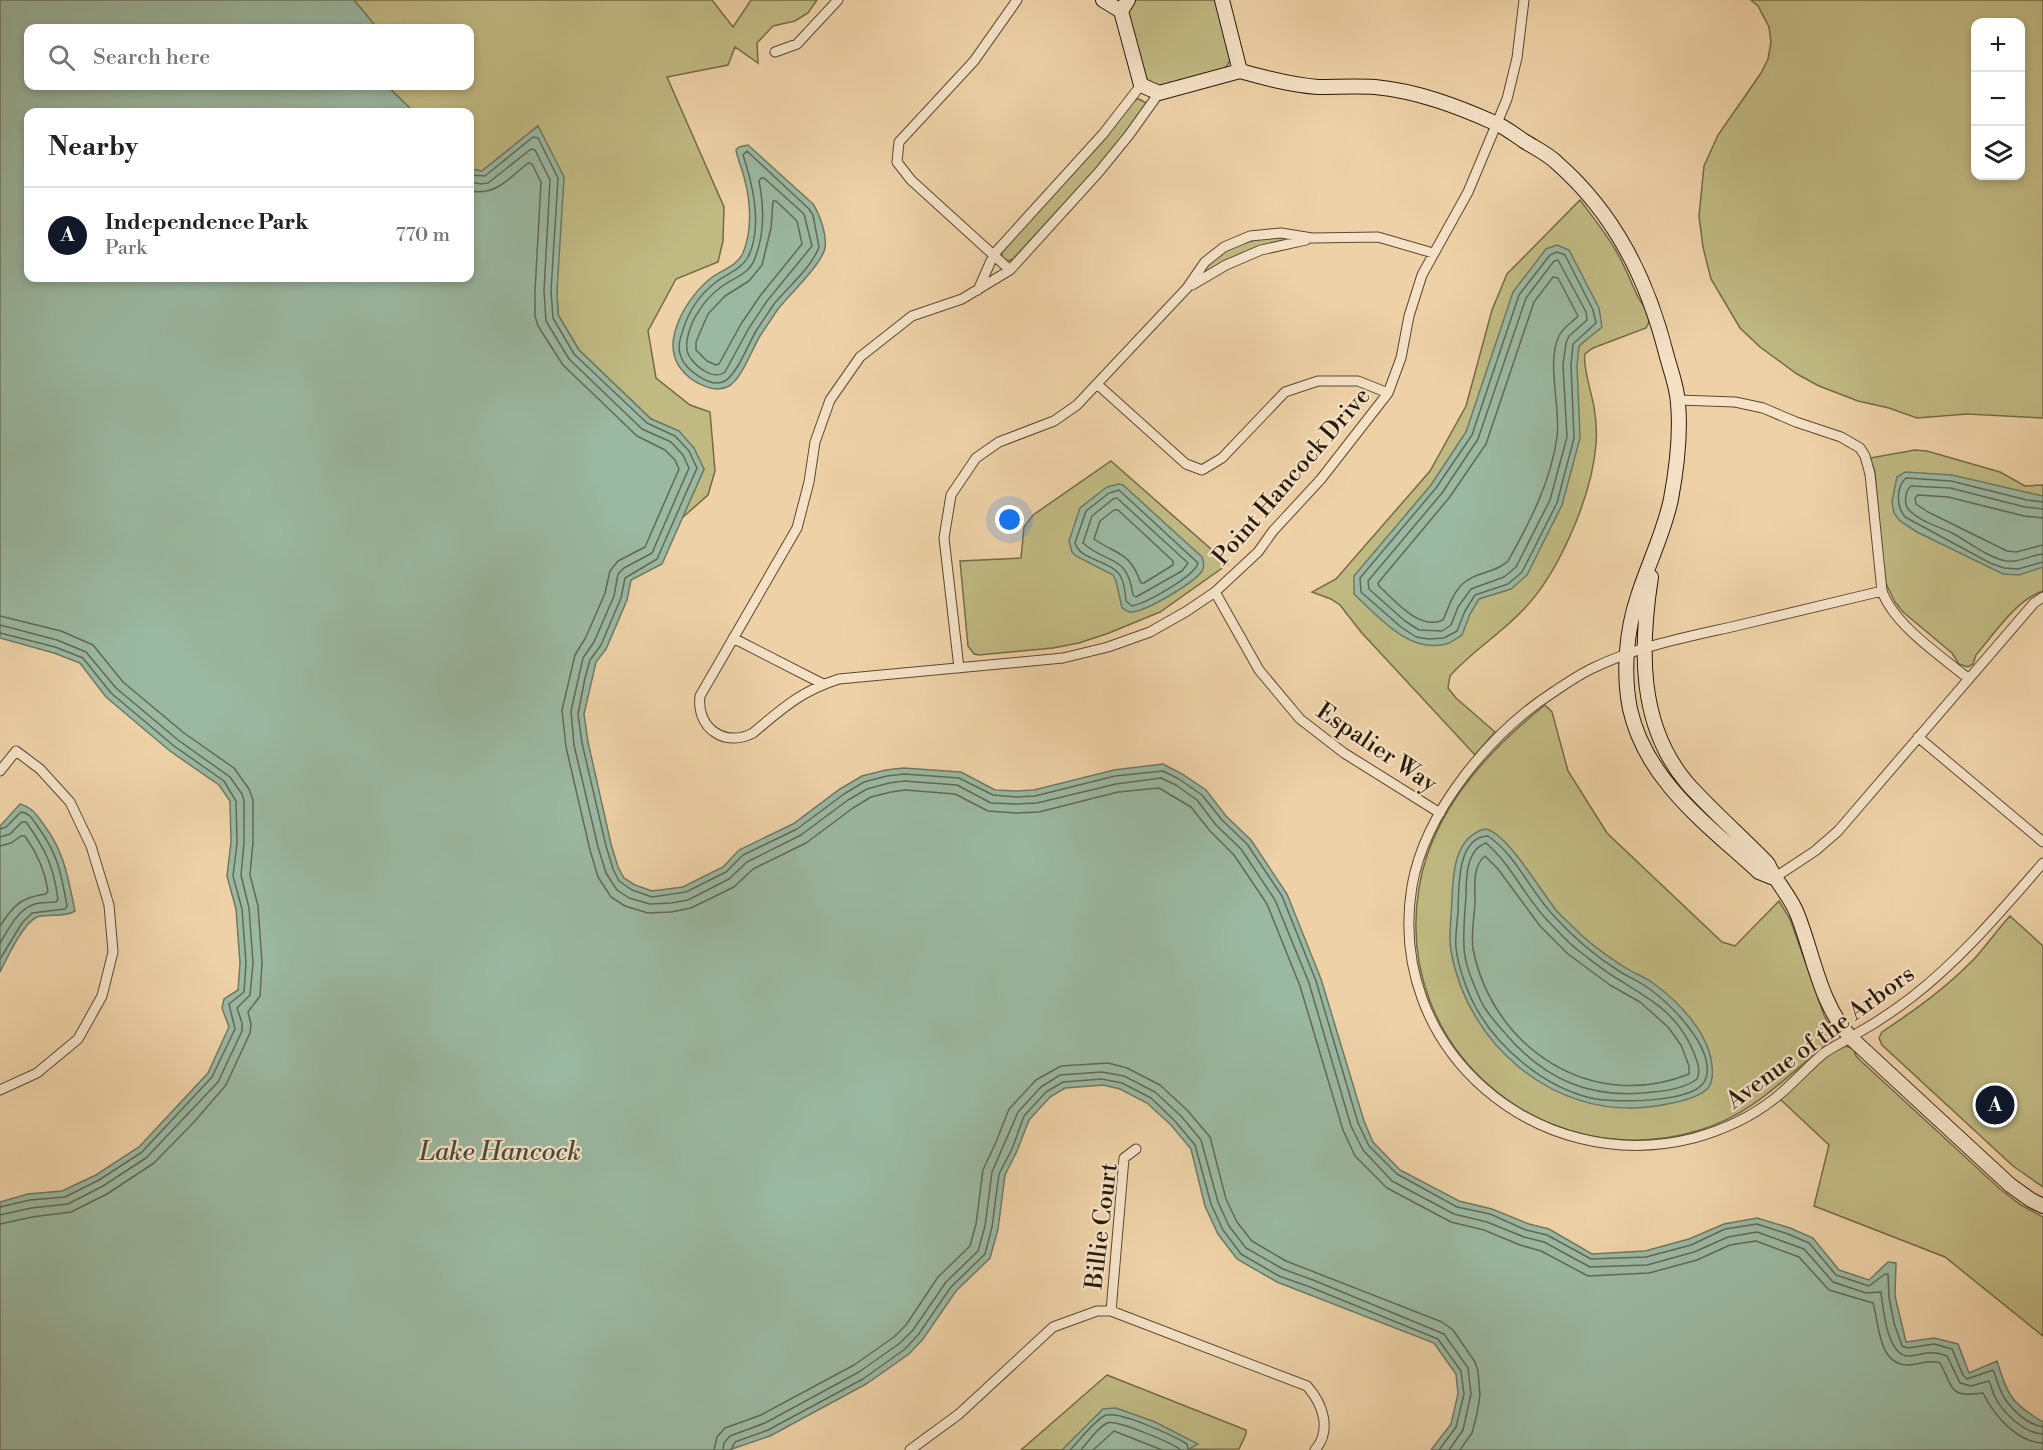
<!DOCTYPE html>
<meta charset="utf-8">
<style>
:root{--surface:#fff;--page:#f6f6f6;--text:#202124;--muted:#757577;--line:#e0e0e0;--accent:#111827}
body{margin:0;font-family:"Libre Bodoni",serif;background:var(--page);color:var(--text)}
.controls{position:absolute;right:18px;top:18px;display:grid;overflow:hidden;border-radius:12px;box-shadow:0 3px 9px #0003}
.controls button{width:54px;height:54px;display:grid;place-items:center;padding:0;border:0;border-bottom:2px solid var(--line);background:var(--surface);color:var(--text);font:30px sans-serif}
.you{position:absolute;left:1010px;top:520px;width:21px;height:21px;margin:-15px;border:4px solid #fff;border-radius:50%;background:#1a73e8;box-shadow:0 0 0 9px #1a73e833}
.badge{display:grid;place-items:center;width:39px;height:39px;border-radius:50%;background:var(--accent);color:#fff;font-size:20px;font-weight:700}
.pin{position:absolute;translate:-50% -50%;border:3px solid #fff;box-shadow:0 2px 6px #0006}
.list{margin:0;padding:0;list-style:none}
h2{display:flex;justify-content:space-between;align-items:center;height:78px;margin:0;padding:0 24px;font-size:26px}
h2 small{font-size:20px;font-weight:400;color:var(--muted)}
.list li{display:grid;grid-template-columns:39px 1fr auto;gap:18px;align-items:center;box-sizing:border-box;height:96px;padding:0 24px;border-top:2px solid var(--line)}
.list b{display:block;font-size:22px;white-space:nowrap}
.list p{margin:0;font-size:20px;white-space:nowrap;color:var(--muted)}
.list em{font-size:20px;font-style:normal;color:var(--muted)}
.icon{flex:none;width:33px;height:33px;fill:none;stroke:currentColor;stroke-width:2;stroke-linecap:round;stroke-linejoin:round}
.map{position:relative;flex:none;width:2043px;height:1450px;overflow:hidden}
.search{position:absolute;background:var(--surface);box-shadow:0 3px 9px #0003;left:24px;top:24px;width:450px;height:66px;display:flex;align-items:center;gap:15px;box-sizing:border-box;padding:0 21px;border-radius:12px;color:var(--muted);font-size:22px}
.panel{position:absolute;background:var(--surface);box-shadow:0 3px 9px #0003;left:24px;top:108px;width:450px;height:174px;border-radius:12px}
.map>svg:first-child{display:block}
.green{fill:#c0b982;stroke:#756a45;stroke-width:1.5;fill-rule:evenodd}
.water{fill:#9bb8a2;stroke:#6e7964;stroke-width:1.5}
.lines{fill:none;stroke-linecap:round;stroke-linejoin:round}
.shore{stroke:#626955;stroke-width:1.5}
.street-casing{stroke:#5b4830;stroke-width:11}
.secondary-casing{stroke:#2a1a08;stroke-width:16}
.street{stroke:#f4e1c6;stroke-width:9}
.secondary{stroke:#f4e1c6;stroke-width:14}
.labels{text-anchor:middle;stroke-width:4.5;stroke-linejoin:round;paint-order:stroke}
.street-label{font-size:24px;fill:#2a1a08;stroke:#f4e1c6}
.water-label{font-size:26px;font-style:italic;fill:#4c4936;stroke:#f4e1c6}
</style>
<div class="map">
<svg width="2043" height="1450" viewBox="0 0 2043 1450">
<rect width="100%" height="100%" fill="#eed1a7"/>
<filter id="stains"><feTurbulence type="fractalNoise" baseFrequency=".00333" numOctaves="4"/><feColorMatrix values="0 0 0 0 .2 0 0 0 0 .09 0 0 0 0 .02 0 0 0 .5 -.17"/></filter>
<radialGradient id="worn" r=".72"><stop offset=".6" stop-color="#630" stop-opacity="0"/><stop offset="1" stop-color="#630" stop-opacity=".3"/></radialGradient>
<path class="green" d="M354,0H712L733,27L751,0H817L808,13L795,21L773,26L757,43L758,63L735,47L728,65L667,77L724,207L723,241L718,262L676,279L648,331L656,378L690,405L710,412L715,471L708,495L682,518L704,469L679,431L651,419L579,350L558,315L557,291L538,126L482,171L470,169V112H414L387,86H470V28H377Z
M1136,0H1217L1231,59L1225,69L1161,87L1151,85L1145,78L1128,15V10Z
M1751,0H2043V418L1967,414L1917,418L1889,408L1858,401L1819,386L1797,374L1760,347L1740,328L1711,279L1703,247L1699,216L1704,166L1718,135L1761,73L1768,59L1771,42L1769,27L1758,6ZM1976,22H2020V176H1976Z
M1139,99L1146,103V107L1117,146L1013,259L1008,261L1002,257V251L1106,137L1134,100Z
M1580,200C1592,216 1605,232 1615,249C1624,264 1630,280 1637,295C1642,306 1655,316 1646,328L1593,348L1585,354C1582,364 1592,395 1594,407C1596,419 1597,432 1596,444C1592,496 1558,576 1521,612C1499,635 1471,652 1450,676L1448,688L1456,698L1495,732L1475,755L1361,632L1340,605L1331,599L1312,592L1336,579L1430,471L1466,406L1492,310L1507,274Z
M1274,237L1291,239L1198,279C1211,251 1246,240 1274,237Z
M1915,450L1927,451L2000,472L2025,486L2043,485V591C2017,599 1994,634 1976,655L1973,664L1968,667L1959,664L1952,653L1903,612L1895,602L1887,586L1883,573L1875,472L1870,458Z
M1111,461L1228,564L1160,612L1109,633L1079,643L1053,648L979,655L974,654L968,646L960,561L1021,558L1024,527L1033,515Z
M1545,705L1552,712L1568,771L1607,833L1722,942L1735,946L1779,901L1790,919L1824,1015L1827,1021L1836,1028L1837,1033L1834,1039C1788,1073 1757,1113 1700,1130C1545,1178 1392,1049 1419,888C1431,812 1487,751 1545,705Z
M2010,916L2043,946V1187L2013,1166L1882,1045L1879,1038L1882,1032C1915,1010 1946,988 1974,959C1987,945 1997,930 2010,916Z
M1846,1046L1854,1049L1856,1056L1861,1061L2000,1189L2021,1205L2043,1217V1336L1945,1257L1814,1206L1829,1145L1780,1099C1798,1083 1824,1052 1846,1046Z
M1107,1375L1246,1430V1434L1239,1449L1021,1450Z"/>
<path class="water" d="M0,0H354L377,28H28V86H387L414,112H28V278H470V169L482,171L538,126L564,177L557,291L558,315L579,350L651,419L679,431L694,448L704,469L662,564L631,580L627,600L606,649L596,662L584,714L588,742L611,844L618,867L624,878L635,885L652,891L683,887L723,867L739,850L793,824L840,789L862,776L886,770L903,768L961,772L995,790L1016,791L1034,790L1114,770L1163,764L1182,774L1206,790L1226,816L1251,840L1287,894L1321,979L1364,1121L1373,1142L1400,1170L1459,1201L1492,1209L1529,1224L1549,1229L1592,1254L1645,1251L1689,1239L1724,1224L1757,1218L1790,1228L1813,1238L1839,1270L1869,1280L1888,1262L1896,1263L1895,1296L1906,1342L1934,1338L1958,1344L1969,1373L1997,1361C2008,1396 2011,1403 2043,1422V1450H1431L1451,1424L1458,1394L1456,1374L1434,1343L1277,1282L1237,1259L1218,1234L1205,1206L1191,1149L1171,1125L1147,1103L1120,1089L1103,1085L1065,1088L1050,1097L1029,1120L1017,1151L1005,1175L998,1229L990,1258L956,1291L923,1339L909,1354L866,1384L770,1436L729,1450H0V1202L28,1194L62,1191L96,1175L139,1147L208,1073L229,1027L222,1008L224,999L238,990L240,963L236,909L227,876L231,842L230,801L219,785L170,751L106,697L80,663L54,653L0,638Z
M748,145L813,204C820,215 827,235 825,248C822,264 789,295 778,309C772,318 766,327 760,336C752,349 742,378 729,386C714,395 690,381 681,369C659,341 688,296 711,278C722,270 737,266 743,253C752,231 751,203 745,181C743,170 738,161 736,150L739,147Z
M1557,245L1569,250L1599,308L1602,327L1579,346L1577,365L1580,438L1562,505L1527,575L1511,589L1479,599L1470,614L1462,635C1457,638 1451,643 1446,644C1409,654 1378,616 1354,594V576L1431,485L1466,432L1513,292L1546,249Z
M1905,472L1952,475L2043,496V567L2019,575L2003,574L1917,532L1900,521L1894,513L1892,501L1897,477Z
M1119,484L1123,485L1202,557C1204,562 1205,566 1202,571C1194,583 1145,612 1131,612C1127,612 1126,610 1122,608L1116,581L1113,575L1076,556L1072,552L1069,541L1080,508L1107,487Z
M20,804C33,808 37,815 44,825C65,853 68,878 75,911C64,918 50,913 37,917C23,923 7,958 0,972V826Z
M1485,829C1506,831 1542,893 1556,910C1560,915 1566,920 1572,926C1586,941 1604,954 1621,965C1631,972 1643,976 1653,983C1679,1002 1709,1033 1712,1066C1713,1074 1713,1081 1708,1088C1698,1100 1664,1105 1649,1107C1553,1118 1467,1044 1451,951C1448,935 1452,914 1452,897C1453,872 1455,837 1485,829Z
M1116,1408L1155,1422L1198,1444L1187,1450H1062L1103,1409Z"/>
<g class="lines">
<path class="shore" d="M747,151L809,209L813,215L819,247C812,267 788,287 774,304C768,313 762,322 756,331C749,343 737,374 725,381C711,389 686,370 681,357C677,347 680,339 683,330C689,310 699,295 716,282C726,274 741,270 748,257C763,227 753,185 743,155Z
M470,175L485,176L533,137L538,138L558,178L551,291L553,318L574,354L647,423L675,436L689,451L697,468L657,559L625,578L621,598L601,645L590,660L585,678L578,714L582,743L606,846L613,869L619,881L632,890L652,897L686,892L726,872L743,855L797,829L844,794L864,782L887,776L904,774L959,778L993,795L1016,797L1035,796L1115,776L1163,771L1179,779L1202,795L1222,820L1247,844L1282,896L1316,981L1358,1123L1369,1146L1397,1174L1457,1207L1490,1214L1526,1230L1547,1235L1591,1259L1646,1257L1691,1245L1725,1229L1757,1224L1788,1234L1809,1243L1836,1275L1869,1286L1885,1274H1888L1889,1297L1894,1323L1902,1346L1908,1348L1934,1344L1952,1349L1963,1375L1967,1379L1993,1370C1996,1376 1997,1383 2000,1389C2006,1405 2025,1424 2043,1427
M761,178H764L804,214L812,246L767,301L749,328L725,372C713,382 689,363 687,350C685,339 692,320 699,311C704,302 713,293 721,287C733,278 750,274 755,258C765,233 764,206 759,181Z
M470,182L481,184L488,183L531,149L535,150L550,180L544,291L546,321L569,359L642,429L671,442L683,455L689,468L652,553L624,568L618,574L614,596L594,642L583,658L571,711L574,745L598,847L606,873L617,890L629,898L650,904L671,903L688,900L729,879L747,862L801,835L848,800L867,789L889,783L904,781L957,785L991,803L1016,804L1037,803L1116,784L1161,778L1176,785L1197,800L1216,825L1241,849L1275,900L1309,983L1351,1126L1363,1150L1392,1181L1454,1214L1487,1222L1524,1237L1544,1242L1590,1267L1647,1265L1694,1252L1728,1237L1757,1232L1804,1249L1833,1282L1866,1293L1881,1292C1883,1308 1887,1358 1910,1356C1926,1354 1930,1350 1947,1356L1960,1383L1971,1386L1989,1381C1991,1385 1992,1390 1994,1395C2002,1412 2023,1433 2043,1434
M470,191C496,196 509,178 528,163L532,164L541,182L535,291V316L538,326L563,365L637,436L665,450L675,460L679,469L645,547L618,561L610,571L605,593L586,637L575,655L562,710L566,747L590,850L598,877L611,897L625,906L648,913L671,912L691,908L734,887L753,869L806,843L853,808L871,797L891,792L905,790L955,794L988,811L1016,813L1039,812L1118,792L1159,788L1191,807L1210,831L1234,855L1267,904L1300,986L1343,1130L1355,1156L1387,1188L1451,1222L1484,1230L1520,1245L1541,1251L1588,1276L1649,1273L1697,1260L1730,1245L1756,1241L1799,1257L1829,1290L1873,1303C1879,1323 1878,1364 1907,1365C1919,1365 1928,1359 1940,1363C1954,1388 1948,1398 1983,1393C1994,1415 2016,1442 2043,1443
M773,201H776L797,221L802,244L760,296L741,324L719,364L716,365L707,361L696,350V342L708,314L725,296L749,281L762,265L771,228Z
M1557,252L1565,255L1593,310L1596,323L1573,344L1571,365L1574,438L1557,503L1522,572L1508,584L1475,595L1465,611L1457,631L1444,638L1429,639L1416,637L1401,627L1361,592L1360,578L1436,488L1472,435L1519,295L1550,255Z
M1558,260L1586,312L1587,320L1569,336L1566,343L1563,365L1567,437L1550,500L1516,567L1504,577L1471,589L1458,607L1451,625L1442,631L1419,630L1405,621L1369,589L1368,581L1442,493L1478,439L1526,298L1554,261Z
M1553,277L1558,278L1578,316C1572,323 1563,327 1559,336C1546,362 1561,408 1557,437C1551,481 1530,522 1508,561C1496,573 1478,571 1465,582C1453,591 1449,607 1443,620C1420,631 1395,601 1379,586L1378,583L1449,498L1486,444L1534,302Z
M1119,490L1198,563C1194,577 1146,603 1132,606L1126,601C1125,593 1125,585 1121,577C1112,560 1080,561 1075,543L1086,511L1109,493Z
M1117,498L1188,563L1182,571L1136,597L1133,595C1127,553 1107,565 1083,543L1092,516L1113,499Z
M2043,502L2027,500L1951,481L1906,478C1896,487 1896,506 1905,517L1990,563L2004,568L2018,569L2043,562
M2043,509L2025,507L1950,488L1911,486C1905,491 1903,505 1910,511C1921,522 1938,526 1952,533C1969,542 1987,557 2006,561C2020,563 2030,555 2043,554
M1114,510H1118L1173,561V565L1144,583H1141C1129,551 1119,556 1094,539L1100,521Z
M2043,518L2024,516L1948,497L1918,495L1915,498L1916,504L1928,512L2007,551L2016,552L2043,545
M0,616L61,631L93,645L123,682L184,733L234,768L249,789L253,800V842L250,875L258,906L262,963L260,996L248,1012L251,1024L250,1033L226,1085L194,1122L154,1163L107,1194L71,1212L32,1217L0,1224
M0,625L57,640L86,652L116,688L178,740L230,777L242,794L244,801V843L241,875L249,908L253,963L250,995L237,1008L242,1023V1031L218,1082L146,1158L103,1186L68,1204L31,1208L0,1215
M0,633L55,647L83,658L111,693L174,746L224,781L236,801L237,843L233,876L242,909L246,963L244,992L229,1004L235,1029L212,1077L142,1152L99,1180L65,1197L30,1200L0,1207
M0,829L6,827L21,812C30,813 33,820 38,827C58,854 61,873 67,906L65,909L32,913L22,923L0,959
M1488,836C1517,856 1530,891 1554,916C1573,937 1595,956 1619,971C1630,978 1641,982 1651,990C1672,1006 1715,1048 1706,1078C1699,1104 1613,1103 1591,1098C1544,1087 1496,1047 1474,1004C1466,989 1458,965 1456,948C1455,937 1457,924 1458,912C1459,890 1456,837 1488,836Z
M0,837L10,834L22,822H26C46,850 53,865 58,899L56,902C49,903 39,902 32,905C17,911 8,930 0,943
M1486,843C1512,865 1525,898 1549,922C1559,932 1568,943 1579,951C1591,960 1603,970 1616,978C1650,999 1678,1013 1694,1053C1697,1061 1701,1071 1697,1079C1685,1088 1667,1091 1653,1092C1591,1100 1544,1080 1504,1032C1495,1022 1485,1011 1480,999C1473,983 1464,963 1464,946C1463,929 1465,912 1466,896C1466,878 1466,850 1486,843Z
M0,846L11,843L21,836H25C37,853 45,870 48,891L46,894C21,897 13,906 0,926
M1485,856L1498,869L1540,926L1568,954L1610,985L1640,1002L1668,1027L1681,1045L1689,1066V1074C1592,1113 1493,1049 1473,949C1471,935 1474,918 1475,904C1475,888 1472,866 1485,856Z
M714,1450L717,1437L725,1428L761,1415L854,1365L894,1337L906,1325L938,1277L970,1246L976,1224L983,1170L996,1142L1009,1109L1036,1080L1061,1066L1108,1063L1127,1068L1160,1085L1187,1110L1210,1137L1226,1199L1237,1222L1252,1241L1286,1261L1442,1322L1453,1330L1475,1362L1478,1371L1480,1395L1477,1414L1472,1433L1460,1450
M723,1450L724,1443L730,1436L765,1423L859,1372L900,1343L913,1330L946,1282L978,1251L985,1226L992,1172L1018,1112L1041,1087L1060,1075L1102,1072L1124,1076L1155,1092L1181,1116L1201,1140L1218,1202L1229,1226L1246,1248L1283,1269L1313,1280L1444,1334L1468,1368L1471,1394L1463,1430L1449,1450
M731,1450L735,1442L768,1430L863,1379L905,1349L918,1335L951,1287L985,1254L992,1227L999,1174L1012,1149L1024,1116L1046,1092L1063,1082L1102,1079L1122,1083L1151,1098L1175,1121L1195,1145L1211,1204L1223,1230L1241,1254L1279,1276L1310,1287L1438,1339L1461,1371L1464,1394L1456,1427L1439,1450
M1070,1450C1079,1441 1093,1422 1104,1416C1117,1409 1174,1436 1187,1444L1188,1450
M1081,1450C1088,1442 1097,1428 1107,1423C1116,1419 1172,1443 1181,1450
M1093,1450L1114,1431L1162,1450"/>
<defs>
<path id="street" d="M775,52L797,44L838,0
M1159,93L1129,135L1098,173L1010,270L962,299L912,316L860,357L830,400L815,442L809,482L797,528L700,696C696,728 725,748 753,733C783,708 801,691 839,679L1063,658L1108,647L1150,632L1187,611L1215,592L1258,552L1273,531L1321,479L1388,393L1401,358L1409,316L1422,275L1468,192L1507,99L1517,58L1524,0
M1010,270L911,180L897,162L899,142L974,61L1017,0
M1192,285L1226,265L1261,250L1306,240
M978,290L994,254L1103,134L1141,85
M1097,384L1186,464L1202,470L1222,458L1285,392L1318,381H1358L1388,393
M1678,400L1735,402L1763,408L1796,422L1841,437L1860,448L1865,456L1870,474L1882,591C1894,625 1941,656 1969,679
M1882,591C1836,602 1790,613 1744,624C1693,636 1640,645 1593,668C1580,674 1567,683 1555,691C1492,731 1425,811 1412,886C1385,1049 1537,1178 1694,1138C1723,1130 1751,1117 1774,1099C1792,1085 1807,1067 1824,1053C1834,1046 1846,1041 1856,1034C1876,1023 1895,1010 1912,997C1962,958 2002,910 2043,863
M1215,592L1259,670L1300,719L1344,753L1440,813
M733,638L823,684
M959,668L944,538L951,495L976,458L999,442L1054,421L1077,405L1187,288L1205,262L1224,247L1250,236L1281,233L1312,238L1378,237L1433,253
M1918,737L2043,842
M0,771L16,751L40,769L70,802L91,846L109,905L113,952L102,996L78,1039L37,1073L0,1090
M1774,878L1815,851L1838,831L2034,603L2043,597
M1111,1311L1124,1158L1136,1149
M910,1450L959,1414L1053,1327L1097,1311H1111L1307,1386C1323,1404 1332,1430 1315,1450"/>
<path id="secondary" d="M1103,0L1121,11
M1128,0L1121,11L1141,85L1159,93L1240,71L1222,0
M1240,71C1265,78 1291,85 1318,87C1337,87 1356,86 1375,87C1417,91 1457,106 1495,123C1505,127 1515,135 1524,141C1535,148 1548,154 1557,163C1615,214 1647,279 1666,353C1670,369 1677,386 1678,403C1681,436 1677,467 1671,499C1664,533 1648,564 1638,596C1626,631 1623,674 1630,709C1646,781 1708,825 1759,872L1774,878
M1651,577C1640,648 1638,725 1687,783C1712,811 1742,837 1768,864C1776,883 1791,896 1798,916C1814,957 1820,1004 1851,1038L2010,1185L2031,1200L2043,1206"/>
</defs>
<use href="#street" class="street-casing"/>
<use href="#secondary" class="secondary-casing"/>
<use href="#street" class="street"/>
<use href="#secondary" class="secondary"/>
</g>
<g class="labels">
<g class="street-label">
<text transform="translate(1291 476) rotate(-49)" y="8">Point Hancock Drive</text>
<text transform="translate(1377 747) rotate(34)" y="8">Espalier Way</text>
<text transform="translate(1820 1037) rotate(-36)" y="8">Avenue of the Arbors</text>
<text transform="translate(1101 1226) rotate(-83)" y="8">Billie Court</text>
</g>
<g class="water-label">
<text x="500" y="1160">Lake Hancock</text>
</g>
</g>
<rect width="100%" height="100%" filter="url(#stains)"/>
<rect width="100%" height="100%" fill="url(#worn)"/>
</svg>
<div class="controls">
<button>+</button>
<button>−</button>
<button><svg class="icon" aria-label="layers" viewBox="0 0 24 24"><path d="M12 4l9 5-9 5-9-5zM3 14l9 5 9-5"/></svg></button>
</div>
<div class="you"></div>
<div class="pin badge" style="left:1995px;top:1105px">A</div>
<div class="search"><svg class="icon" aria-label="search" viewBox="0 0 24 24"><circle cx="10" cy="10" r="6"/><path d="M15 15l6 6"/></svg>Search here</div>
<section class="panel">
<h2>Nearby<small></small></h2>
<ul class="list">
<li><span class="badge">A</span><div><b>Independence Park</b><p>Park</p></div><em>770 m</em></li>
</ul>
</section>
</div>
